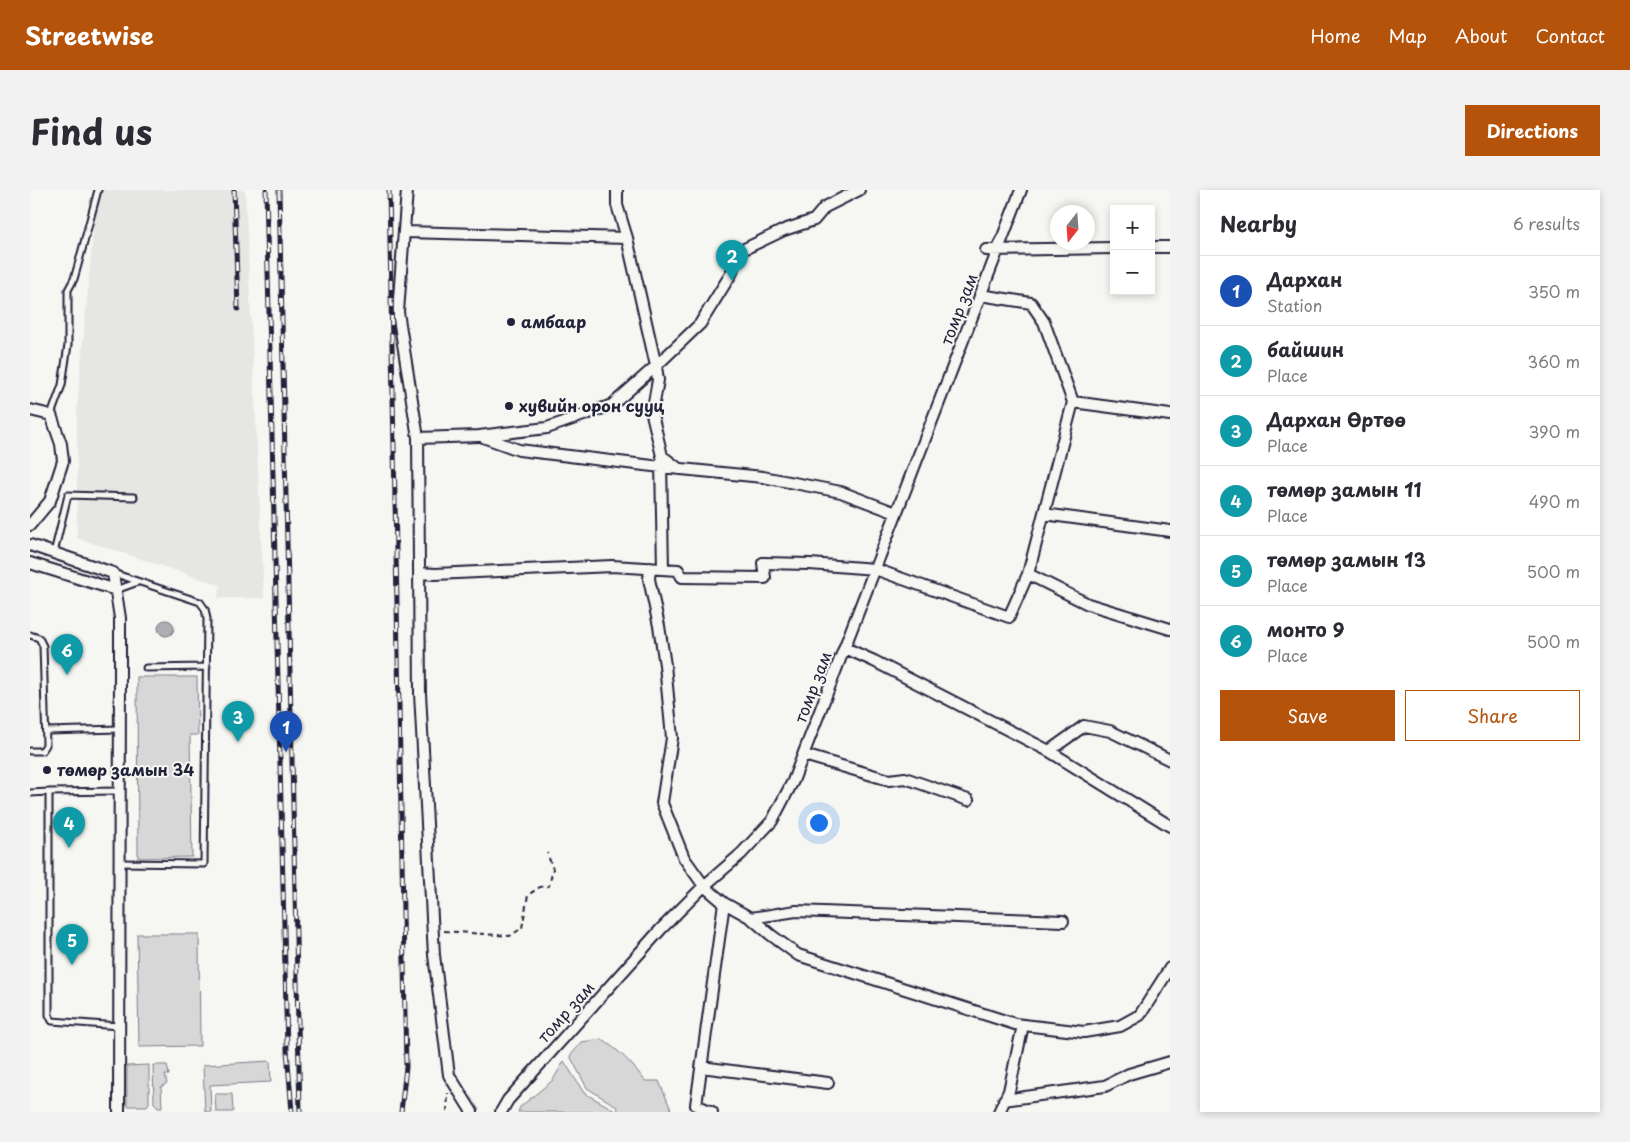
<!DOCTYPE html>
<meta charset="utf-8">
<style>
:root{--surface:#fff;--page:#f2f2f3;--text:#2b2b33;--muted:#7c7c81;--line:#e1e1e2;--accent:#b45309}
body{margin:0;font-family:"Playpen Sans",sans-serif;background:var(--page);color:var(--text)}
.controls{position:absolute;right:15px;top:15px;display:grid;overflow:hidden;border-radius:0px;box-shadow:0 2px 8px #0003}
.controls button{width:45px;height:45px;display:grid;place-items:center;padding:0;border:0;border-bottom:1px solid var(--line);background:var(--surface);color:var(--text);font:25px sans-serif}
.compass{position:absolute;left:1020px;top:15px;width:45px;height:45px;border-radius:50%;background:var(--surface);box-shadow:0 2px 8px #0003;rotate:197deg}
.you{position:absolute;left:788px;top:632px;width:18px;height:18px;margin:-12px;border:4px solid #fff;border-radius:50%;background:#1a73e8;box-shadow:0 0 0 8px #1a73e833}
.badge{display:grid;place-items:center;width:32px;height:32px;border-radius:50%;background:var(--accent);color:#fff;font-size:16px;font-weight:700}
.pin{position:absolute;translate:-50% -41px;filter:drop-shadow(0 1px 2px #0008)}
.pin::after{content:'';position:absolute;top:26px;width:18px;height:15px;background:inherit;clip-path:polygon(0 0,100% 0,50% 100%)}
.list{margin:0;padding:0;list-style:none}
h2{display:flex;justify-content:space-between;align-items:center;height:65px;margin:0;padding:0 20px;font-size:21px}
h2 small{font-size:16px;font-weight:400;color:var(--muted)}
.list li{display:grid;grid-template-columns:32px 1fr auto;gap:15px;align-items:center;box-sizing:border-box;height:70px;padding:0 20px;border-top:1px solid var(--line)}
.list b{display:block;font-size:19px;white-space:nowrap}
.list p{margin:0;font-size:16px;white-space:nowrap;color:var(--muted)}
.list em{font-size:16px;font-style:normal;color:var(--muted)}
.actions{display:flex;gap:10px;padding:15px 20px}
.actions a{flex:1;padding:11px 0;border:1px solid var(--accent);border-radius:0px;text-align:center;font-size:18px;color:var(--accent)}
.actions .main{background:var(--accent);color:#fff}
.map{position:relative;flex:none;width:1140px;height:922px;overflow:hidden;border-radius:0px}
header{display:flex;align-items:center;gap:30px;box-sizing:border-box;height:70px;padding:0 25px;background:var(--accent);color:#fff}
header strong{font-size:24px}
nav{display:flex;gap:28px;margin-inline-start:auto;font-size:18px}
.intro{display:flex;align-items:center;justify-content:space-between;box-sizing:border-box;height:120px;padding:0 30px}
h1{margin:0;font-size:35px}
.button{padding:12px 22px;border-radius:0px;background:var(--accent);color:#fff;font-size:18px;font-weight:700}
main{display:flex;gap:30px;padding:0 30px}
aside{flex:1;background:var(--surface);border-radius:0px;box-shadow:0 2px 8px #0003}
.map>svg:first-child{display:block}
.built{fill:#e6e6e4}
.green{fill:#d7d7d7;stroke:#7c7c89}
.water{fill:#adadb3;stroke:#757583}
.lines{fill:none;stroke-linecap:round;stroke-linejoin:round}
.lane-casing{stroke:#22223b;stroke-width:9}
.street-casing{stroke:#22223b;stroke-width:14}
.path{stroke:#22223b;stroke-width:2;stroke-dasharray:5 4;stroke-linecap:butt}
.lane{stroke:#f6f6f2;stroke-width:5}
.street{stroke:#f6f6f2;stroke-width:10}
.rail-casing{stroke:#22223b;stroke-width:5}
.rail{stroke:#f6f6f2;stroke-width:3;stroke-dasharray:9;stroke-linecap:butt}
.poi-dot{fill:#22223b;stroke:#f6f6f2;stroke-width:2}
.labels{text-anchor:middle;stroke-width:4;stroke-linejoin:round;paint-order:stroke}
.street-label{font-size:16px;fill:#22223b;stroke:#f6f6f2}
.poi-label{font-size:16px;font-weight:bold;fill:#22223b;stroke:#f6f6f2;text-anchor:start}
</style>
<header>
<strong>Streetwise</strong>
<nav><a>Home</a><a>Map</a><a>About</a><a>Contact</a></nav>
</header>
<div class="intro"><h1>Find us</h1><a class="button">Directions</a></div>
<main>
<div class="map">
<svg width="1140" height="922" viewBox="0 0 1140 922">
<rect width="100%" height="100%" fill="#f6f6f2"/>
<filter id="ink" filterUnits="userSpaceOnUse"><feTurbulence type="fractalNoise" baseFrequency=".02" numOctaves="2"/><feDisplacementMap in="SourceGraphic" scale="10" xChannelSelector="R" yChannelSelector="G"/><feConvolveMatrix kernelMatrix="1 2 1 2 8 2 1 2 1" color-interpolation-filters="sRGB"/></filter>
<g filter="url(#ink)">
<path class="built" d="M67,0H215L234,408H188L190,395L47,348V217Z"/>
<path class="green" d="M107,487H167L168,545H160L162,667L108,668Z
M107,744H169L170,856L109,857Z
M571,849C589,860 603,874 615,891H629L642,922H589L586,916L557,898L540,866L552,852Z
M240,871L241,892L180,895L181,922H175L173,875Z
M534,871L554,903L583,919L584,922H488L490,917L523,890Z
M119,875V913L117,916H97V876Z
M123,875H137L139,885H135L137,893L131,897L132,917H128L124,913Z
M185,904H202L203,922H186Z"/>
<path class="water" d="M128 438a8 8 0 1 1 16 0a8 8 0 1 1-16 0Z"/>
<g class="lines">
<defs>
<path id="lane" d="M21,225L32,195L38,155V100L44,89L48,75L68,0
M24,363L38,305L104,307
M83,383L170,412L175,419L177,429L174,674L89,673
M86,400L108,392
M0,445L9,448L13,456L16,555L12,561H0
M116,478L177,477
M16,541L90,539
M19,602L89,601
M0,603L19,602V825L22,831L89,836"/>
<path id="street" d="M377,0L368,122L388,248L390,503L404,765L419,885L442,922
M587,0V15L597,48L626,176L628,190L622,224L632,266L649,279
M375,42L597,48
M1121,57H1140
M956,60L1084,58
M950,105L1001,113L1014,132L1043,212L1140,225
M0,220L21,225L31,254L33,271L20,311L0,335
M453,247L489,260L631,277L733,287L811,302L866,323
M388,248L449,246L517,238L582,215L626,176L670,134L701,84L708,62L754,40L784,30L795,17L829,0
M631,272L633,379
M1014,324L1140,341
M0,355L83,383L90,428V478L89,922
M0,373L86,400
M620,378L619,389L629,436L635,475L642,548L632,613L654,668L674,696L694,713L721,728L741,745L768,765L985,834L1054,842L1090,836L1110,825L1140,778
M389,383L405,384L582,376L648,380L652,387L735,388L733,373L780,374L845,379L979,427L998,384L1043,212
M998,384L1058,414L1140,439
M815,458L844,471L1019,561L1140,636
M1019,561L1054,536L1080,541L1140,570
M774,565L859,590L875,588L938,610
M721,728L766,721L1033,731
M671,877L798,893
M974,910L1075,896L1099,884L1140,872
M471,922L478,910L631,739L674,696L711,664L742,631L763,591L991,0
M682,922L666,915L694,713
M969,922L979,901L993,835"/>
</defs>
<use href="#lane" class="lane-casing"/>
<use href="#street" class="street-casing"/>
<path class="path" d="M414,741L480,746L492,738L498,705L510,697L519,696L523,679L517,663
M417,922L418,903"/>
<use href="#lane" class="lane"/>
<use href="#street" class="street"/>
<defs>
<path id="rail" d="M204,0L208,119
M236,0L257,860L262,922
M249,0L270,922
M359,0L376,877L371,922"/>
</defs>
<use href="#rail" class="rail-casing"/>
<use href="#rail" class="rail"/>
</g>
</g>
<g class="poi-dot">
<circle cx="481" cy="132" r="5"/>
<circle cx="479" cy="216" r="5"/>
<circle cx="17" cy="580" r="5"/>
</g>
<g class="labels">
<g class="street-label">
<text transform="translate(929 119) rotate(-69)" y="6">томр зам</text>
<text transform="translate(783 497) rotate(-69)" y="6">томр зам</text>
<text transform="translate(536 822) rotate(-48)" y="6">томр зам</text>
</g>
<g class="poi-label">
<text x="491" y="138">амбаар</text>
<text x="489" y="222">хувийн орон сууц</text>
<text x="27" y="586">төмөр замын 34</text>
</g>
</g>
</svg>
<div class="controls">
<button>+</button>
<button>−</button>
</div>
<svg class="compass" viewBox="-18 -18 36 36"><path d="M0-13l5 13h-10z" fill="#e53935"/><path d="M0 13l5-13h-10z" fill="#7c7c81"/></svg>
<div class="you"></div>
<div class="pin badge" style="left:256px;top:562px;background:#1a4fb4">1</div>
<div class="pin badge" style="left:702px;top:91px;background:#0f9aa8">2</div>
<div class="pin badge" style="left:208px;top:552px;background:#0f9aa8">3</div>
<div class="pin badge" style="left:39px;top:658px;background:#0f9aa8">4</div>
<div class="pin badge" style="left:42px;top:775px;background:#0f9aa8">5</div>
<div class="pin badge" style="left:37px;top:485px;background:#0f9aa8">6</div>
</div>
<aside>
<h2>Nearby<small>6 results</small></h2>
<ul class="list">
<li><span class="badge" style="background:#1a4fb4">1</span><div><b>Дархан</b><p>Station</p></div><em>350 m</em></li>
<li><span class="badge" style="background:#0f9aa8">2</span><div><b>байшин</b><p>Place</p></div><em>360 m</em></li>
<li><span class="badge" style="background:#0f9aa8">3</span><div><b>Дархан Өртөө</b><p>Place</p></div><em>390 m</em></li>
<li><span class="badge" style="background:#0f9aa8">4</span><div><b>төмөр замын 11</b><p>Place</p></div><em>490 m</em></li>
<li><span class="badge" style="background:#0f9aa8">5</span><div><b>төмөр замын 13</b><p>Place</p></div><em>500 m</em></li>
<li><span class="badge" style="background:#0f9aa8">6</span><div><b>монто 9</b><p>Place</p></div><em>500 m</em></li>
</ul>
<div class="actions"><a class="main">Save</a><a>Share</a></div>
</aside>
</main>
